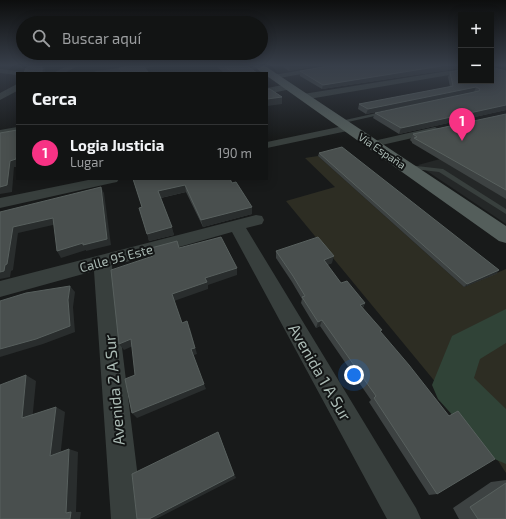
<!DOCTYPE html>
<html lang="es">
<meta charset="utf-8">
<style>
:root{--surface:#121414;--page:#1f2122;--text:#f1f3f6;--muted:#9c9ea0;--line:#313334;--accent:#f73284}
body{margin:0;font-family:"Exo 2",sans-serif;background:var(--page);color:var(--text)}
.controls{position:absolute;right:12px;top:12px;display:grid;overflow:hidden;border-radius:0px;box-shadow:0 2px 10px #0003}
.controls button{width:36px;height:36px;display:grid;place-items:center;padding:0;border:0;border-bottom:1px solid var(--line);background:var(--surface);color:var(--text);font:20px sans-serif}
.you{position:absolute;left:354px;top:375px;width:14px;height:14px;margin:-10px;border:3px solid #fff;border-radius:50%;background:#1a73e8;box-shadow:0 0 0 6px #1a73e833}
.badge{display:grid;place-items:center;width:26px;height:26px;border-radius:50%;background:var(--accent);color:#fff;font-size:13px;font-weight:700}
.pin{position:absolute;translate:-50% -33px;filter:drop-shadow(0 1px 2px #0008)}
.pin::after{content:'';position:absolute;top:21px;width:14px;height:12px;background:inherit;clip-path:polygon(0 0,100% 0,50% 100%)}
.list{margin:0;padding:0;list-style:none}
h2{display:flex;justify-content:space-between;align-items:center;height:52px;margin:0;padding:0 16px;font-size:17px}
h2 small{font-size:13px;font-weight:400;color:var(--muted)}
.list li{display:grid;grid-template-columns:26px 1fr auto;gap:12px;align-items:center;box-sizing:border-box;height:56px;padding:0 16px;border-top:1px solid var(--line)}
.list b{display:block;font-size:15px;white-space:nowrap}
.list p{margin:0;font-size:13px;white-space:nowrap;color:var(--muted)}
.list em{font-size:13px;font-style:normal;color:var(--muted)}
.icon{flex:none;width:22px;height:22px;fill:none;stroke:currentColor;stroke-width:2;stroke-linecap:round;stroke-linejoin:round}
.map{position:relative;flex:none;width:506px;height:519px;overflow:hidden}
.search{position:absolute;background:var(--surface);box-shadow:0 2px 10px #0003;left:16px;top:16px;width:252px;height:44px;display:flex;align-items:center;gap:10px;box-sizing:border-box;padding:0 14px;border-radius:22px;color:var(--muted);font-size:15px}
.panel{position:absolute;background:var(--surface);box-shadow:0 2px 10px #0003;left:16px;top:72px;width:252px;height:108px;border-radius:0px}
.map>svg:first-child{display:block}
.built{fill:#242727}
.green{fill:#2d2d23}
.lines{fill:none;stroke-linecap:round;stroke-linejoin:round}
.river{fill:#304337;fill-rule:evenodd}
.lane{fill:#383f3d;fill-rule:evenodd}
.street{fill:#383f3d;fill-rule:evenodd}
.primary{fill:#545e5b;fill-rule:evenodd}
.wall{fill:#3d4242}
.shaded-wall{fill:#292d2d}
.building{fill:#494f4e;stroke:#58605e}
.labels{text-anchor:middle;stroke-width:4;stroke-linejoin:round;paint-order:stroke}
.far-street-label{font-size:11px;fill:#aabab4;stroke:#131515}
.street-label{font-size:13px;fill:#aabab4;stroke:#131515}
.near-street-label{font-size:16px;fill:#aabab4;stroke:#131515}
</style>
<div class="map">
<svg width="506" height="519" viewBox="0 0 506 519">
<rect width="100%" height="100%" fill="#181a1a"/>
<path class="built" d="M506,141V224L418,165Z"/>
<path class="green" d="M318,156L464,287L506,269V473L497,459L456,407L286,201L335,187L305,158Z"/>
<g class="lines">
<path class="river" d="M506,309V343L480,359L474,378L506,409V464L490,457L438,399L432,385L452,336Z"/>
<path class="lane" d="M257,66L261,67L249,72L250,73L244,72L249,68Z
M386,111L388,112V113L339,124L336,122Z
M408,165L443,169L506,209V214L439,172L406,168L405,167Z"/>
<path class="street" d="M67,66H78L64,73H53Z
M133,66H159L115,73H92L96,71Z
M328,66H348L273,79L269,77L273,75Z
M491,66H495L491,69Z
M0,69L17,71L21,73H17V75L0,73Z
M461,69V73L303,100L299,97L303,94Z
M17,84V91L0,100V93Z
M288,84L291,85V89L267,94V88Z
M348,125L352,126L353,128L352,130L267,148V142Z
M17,127V133L0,136V130Z
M435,127L440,130L439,132L373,147L367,144L369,142Z
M93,179H119L117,182L112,183L0,208V198Z
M256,215L262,216L264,220L262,224L246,228L416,508L421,519H387L232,232L112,266L143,519H111L94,271L0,297V281Z"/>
<path class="primary" d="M254,66H265L506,226V243L499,241L267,76V73H262Z"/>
</g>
<path class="wall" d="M216,66H247L257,73H224Z
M282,66H316L289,71Z
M461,66V68L322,89L300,76V71Z
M506,71V110L399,134L373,118L375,113L475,92H474L366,114L358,109L359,104L450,87L448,77L450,72Z
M506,114V199L412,143V142L410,140L413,134Z
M319,153L499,270L496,274L464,287L318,156Z
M133,179L232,183L252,214L203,227L186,192L161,198L174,235L149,241L142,207Z
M276,251L332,263L327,265L341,283L365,303L363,308L381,332L437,494L429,495L369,402L371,400L320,326L316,328L301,303L302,299L292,282L276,258Z
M506,480V519H459L453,508L491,482Z"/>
<path class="shaded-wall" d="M42,66H44L45,68V73H42Z
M106,66H121L106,68Z
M290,66H316L289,71Z
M441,66H461V68L322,89L323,85Z
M476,87L474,92L366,114L368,109Z
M282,97V104L267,106V99Z
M506,105V110L399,134L401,128Z
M17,154V167H14L12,192L0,194V187L10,161Z
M185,185L186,192L160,198L158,191Z
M101,187L104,193L111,245L86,251V250L61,258L57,251Z
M252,207V214L203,227L201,220Z
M53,218L57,224L18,233L13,270L11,271L10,277L0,279V272L5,265L13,227Z
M172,227L174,235L149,241L147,234Z
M334,256L332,263L322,267L324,260Z
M237,268V275L208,285V289L174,301L172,294L205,278Z
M499,270L496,274L464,287L467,284Z
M70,286L75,292L73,307L75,332L43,344L0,357V349L68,300Z
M365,303L362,309L360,305Z
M322,320L320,326L316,328L318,322Z
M190,328L197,354L194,355L191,349Z
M131,339L135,345L124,350L119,344Z
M26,375L36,381L32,422L22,418Z
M204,384L206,389L137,418L132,413Z
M56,407L65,412L60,459L50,456Z
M218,432L236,478L156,519H149Z
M69,449L78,452L76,512H81L80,519H70L66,513Z"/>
<path class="building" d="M30,66H42V73H24L26,68Z
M129,66H143L149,73H122L119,68Z
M224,66H247L257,73H233Z
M329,66H441L323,85L300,71Z
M491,67L506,71V105L401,128L375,113L479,91L480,89L476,87L368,109L359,104L453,86L450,72L461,70V81H491Z
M267,89H270L282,97L267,99Z
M506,114V190L414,138L417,137L413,134Z
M17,130V154L16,159L10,161L7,185L0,187V133Z
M342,147L499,270L467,284L319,153Z
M133,179H230L232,183L236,182L252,207L201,220L185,185L158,191L172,227L147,234L139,208L142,207Z
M101,187L107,239L83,245V243L57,251L53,218L13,227L7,264L5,265L4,271L0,272V212Z
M221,237L237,268L205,278L207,282L172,294L182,323L187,321L195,348L191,349L204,384L132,413L125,379L135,375L131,339L119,344L111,270L153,256L151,248L177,241L179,248Z
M318,237L334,256L324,260L341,283L347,281L365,303L360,305L382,330L380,331L409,365L449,416L458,411L495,459L437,494L374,398L376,396L322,320L318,322L302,297L305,296L293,276L276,251Z
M70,286L68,300L70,326L36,339L0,349V301L26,293Z
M26,375L22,418L56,407L50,456L69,449L66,513L71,512L70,519H0V385Z
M218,432L234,475L149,519H137L132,474Z
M506,483V519H478L470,507Z"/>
<linearGradient id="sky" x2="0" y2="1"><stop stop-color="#0d0e0e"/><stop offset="0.47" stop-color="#373e49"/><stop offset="1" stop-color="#373e49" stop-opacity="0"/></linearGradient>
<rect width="506" height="139" fill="url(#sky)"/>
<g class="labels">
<g class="far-street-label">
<text transform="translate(382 151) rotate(34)" y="4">Vía España</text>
</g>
<g class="street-label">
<text transform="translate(116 258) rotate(-15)" y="5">Calle 95 Este</text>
</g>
<g class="near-street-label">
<text transform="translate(320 372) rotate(60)" y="6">Avenida 1 A Sur</text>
<text transform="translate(114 390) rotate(-95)" y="6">Avenida 2 A Sur</text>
</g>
</g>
</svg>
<div class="controls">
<button>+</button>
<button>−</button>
</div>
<div class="you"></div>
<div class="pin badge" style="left:462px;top:141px">1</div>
<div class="search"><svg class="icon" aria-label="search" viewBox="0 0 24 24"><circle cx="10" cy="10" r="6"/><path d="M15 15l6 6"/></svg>Buscar aquí</div>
<section class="panel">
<h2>Cerca<small></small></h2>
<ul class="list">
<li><span class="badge">1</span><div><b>Logia Justicia</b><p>Lugar</p></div><em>190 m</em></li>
</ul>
</section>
</div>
